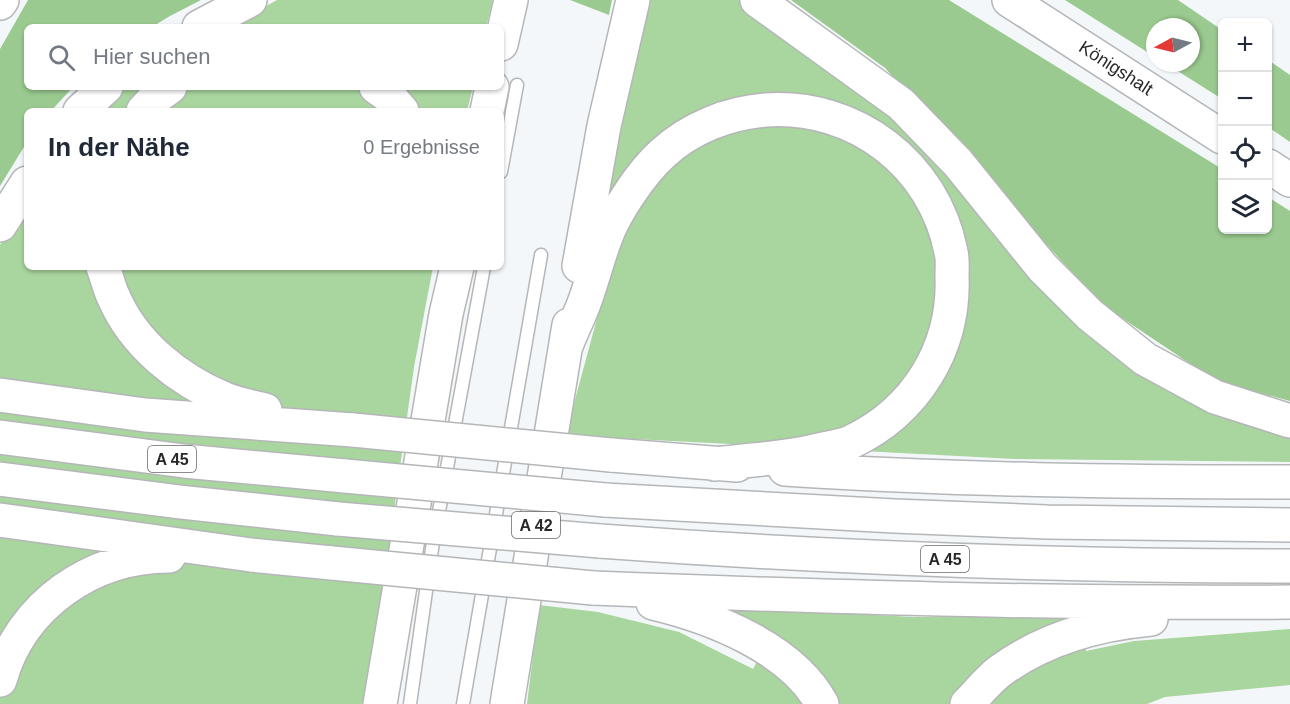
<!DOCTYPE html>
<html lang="de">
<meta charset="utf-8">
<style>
:root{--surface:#fff;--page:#f2f2f3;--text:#1f2937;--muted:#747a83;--line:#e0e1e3}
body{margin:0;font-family:Helvetica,sans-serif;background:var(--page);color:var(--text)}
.controls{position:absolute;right:18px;top:18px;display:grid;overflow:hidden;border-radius:9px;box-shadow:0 2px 4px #0004}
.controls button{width:54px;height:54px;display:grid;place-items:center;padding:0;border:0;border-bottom:2px solid var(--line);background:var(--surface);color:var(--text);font:30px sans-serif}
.compass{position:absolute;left:1146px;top:18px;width:54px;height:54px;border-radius:50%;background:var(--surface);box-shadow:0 2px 4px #0004;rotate:263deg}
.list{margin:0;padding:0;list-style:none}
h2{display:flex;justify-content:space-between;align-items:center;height:78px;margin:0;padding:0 24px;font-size:26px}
h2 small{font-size:20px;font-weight:400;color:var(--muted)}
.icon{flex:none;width:33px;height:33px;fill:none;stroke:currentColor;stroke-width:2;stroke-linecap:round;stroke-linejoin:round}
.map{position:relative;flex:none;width:1290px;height:704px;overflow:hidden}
.search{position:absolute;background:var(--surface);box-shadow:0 2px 4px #0004;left:24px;top:24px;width:480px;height:66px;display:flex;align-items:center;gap:15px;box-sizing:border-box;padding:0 21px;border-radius:9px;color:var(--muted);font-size:22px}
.panel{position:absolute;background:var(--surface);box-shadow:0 2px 4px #0004;left:24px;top:108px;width:480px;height:162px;border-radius:9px}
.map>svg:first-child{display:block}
.green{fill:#a9d59e}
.forest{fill:#9aca8f}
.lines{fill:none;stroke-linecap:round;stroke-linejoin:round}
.lane-casing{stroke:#b4b6b8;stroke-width:15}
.secondary-casing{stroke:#b4b6b8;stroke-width:36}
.highway-casing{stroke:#b4b6b8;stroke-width:36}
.lane{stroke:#fff;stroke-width:12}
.secondary{stroke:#fff;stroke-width:33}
.highway{stroke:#fff;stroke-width:33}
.highway-bridge-casing{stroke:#b4b6b8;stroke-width:36;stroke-linecap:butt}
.highway-bridge{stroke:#fff;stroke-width:33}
.labels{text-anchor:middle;stroke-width:6;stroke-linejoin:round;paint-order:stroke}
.shield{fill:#fff;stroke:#686869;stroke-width:1.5}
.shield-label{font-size:16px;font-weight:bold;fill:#272829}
.street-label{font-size:18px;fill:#272829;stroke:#fff}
</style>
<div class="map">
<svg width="1290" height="704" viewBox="0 0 1290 704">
<rect width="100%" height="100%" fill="#f4f7f9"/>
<path class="green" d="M277,0H493L486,27H228Z
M650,0H747L891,110L1056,302L1290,434V462L1015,459L614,438L566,433L612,263L605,203Z
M120,87H473L467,111H100Z
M27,204V267H433L414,367L367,704H0V245Z
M539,605L598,612L679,632L753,669L772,633L729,608L914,617H1082L1086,651L1134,641L1290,629V685L1165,697L1147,704H527Z"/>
<path class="forest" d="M28,0H201L170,16L152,27H27V87H73L51,111H27V142L0,186V49Z
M570,0H612L609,15Z
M791,0H949L1222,169V230H1268V197L1290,211V401L1216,381L1101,304L885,68Z
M1065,0H1178L1222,30V99L1165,63H1191V27H1155V57Z
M1268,60L1290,75V142L1268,127Z"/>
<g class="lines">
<defs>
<path id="lane" d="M501,172L517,85
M410,704L432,549L484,267
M463,704L541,255"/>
<path id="secondary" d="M1009,0L1222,137
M0,3L2,0
M1268,166L1290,180"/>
<path id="highway" d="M757,0L901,104L958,163L1042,267L1090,315L1145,359L1215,397L1290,421
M199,27L250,0
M501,44L511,0
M376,87L390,97L402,111
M80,111L106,87
M143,111L156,97L170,87
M487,111L492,87
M0,225L27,183
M579,266L604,126L633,0
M103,267C107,277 109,288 114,298C134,344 178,380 225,399C238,404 252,407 265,410
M566,346C571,332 578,319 583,306C592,283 597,260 606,237C615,212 642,172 662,154C690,128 728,113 766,110C855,104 934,164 951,252C953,259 952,268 952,276C955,348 916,411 851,442C843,446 832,447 823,449C787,458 751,460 714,464
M0,395L145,415L353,430
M0,437L184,461L345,476
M611,455L737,465
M785,469C953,480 1122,482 1290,482
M0,479L180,502L338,519
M605,500L894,516L1047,522L1290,525
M0,520L251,555L332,563
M600,541C829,558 1060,566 1290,566
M593,588C825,597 1057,604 1290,602
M653,603C712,617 792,648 822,704
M0,680C21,605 92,556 169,556
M380,704L446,314L457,267
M507,704L569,325
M967,704C978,693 988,680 1000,671C1045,638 1096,624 1151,619"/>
</defs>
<use href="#lane" class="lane-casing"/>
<use href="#secondary" class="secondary-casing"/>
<use href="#highway" class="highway-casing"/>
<use href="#lane" class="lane"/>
<use href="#secondary" class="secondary"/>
<use href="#highway" class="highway"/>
<defs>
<path id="highway-bridge" d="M353,430L611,455
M345,476L605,500
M338,519L600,541
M332,563L593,588"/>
</defs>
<use href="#highway-bridge" class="highway-bridge-casing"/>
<use href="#highway-bridge" class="highway-bridge"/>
</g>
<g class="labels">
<g class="shield">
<rect x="148" y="446" width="48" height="26" rx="4.5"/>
<rect x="512" y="512" width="48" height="26" rx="4.5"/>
<rect x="921" y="546" width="48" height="26" rx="4.5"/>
</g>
<g class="shield-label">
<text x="172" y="465">A 45</text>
<text x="536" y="531">A 42</text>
<text x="945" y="565">A 45</text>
</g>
<g class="street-label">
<text transform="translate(1116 68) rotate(33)" y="6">Königshalt</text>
</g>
</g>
</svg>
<div class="controls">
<button>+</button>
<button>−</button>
<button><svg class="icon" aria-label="locate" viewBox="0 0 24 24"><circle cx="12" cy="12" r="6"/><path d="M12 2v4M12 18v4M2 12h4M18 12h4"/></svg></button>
<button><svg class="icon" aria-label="layers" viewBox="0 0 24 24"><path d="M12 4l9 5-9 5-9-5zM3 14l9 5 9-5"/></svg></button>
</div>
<svg class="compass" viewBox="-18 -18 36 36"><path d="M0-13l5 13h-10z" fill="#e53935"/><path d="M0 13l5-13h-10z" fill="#747a83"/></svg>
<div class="search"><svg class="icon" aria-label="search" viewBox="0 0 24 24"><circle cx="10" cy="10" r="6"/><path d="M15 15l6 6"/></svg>Hier suchen</div>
<section class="panel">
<h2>In der Nähe<small>0 Ergebnisse</small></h2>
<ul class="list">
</ul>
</section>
</div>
